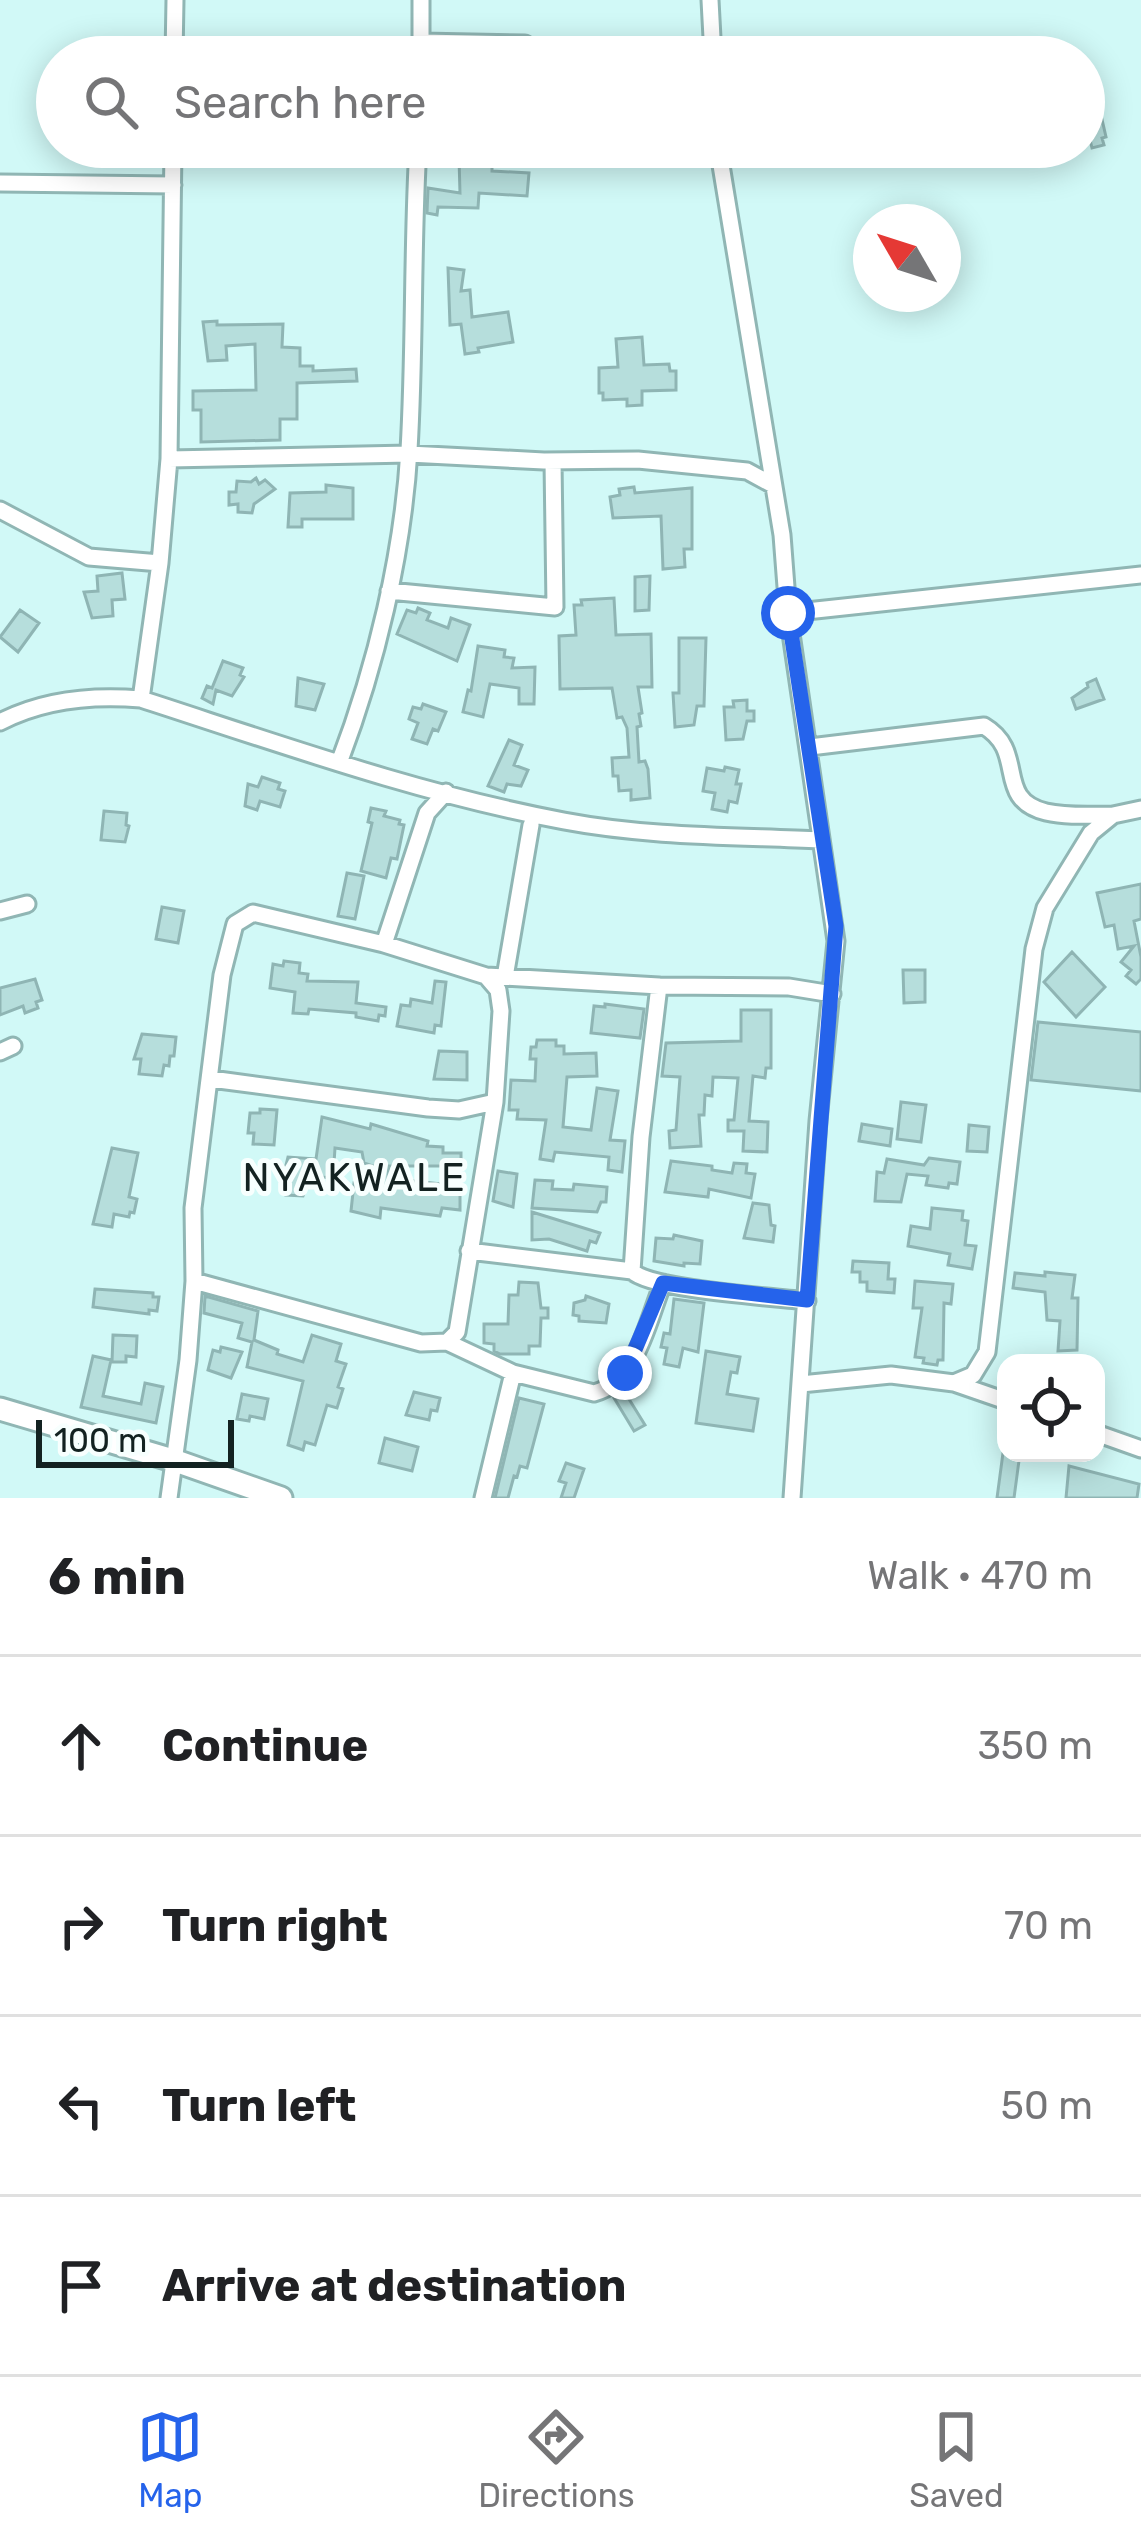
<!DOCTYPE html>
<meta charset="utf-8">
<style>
:root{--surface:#fff;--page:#f2f2f2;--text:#202124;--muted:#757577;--line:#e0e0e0;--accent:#2563eb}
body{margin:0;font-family:Rubik,sans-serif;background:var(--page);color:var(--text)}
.controls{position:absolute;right:36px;bottom:36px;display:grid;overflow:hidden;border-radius:24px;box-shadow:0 6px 30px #0003}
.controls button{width:108px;height:108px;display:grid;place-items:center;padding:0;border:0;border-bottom:3px solid var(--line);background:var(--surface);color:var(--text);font:60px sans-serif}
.compass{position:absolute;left:853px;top:204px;width:108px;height:108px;border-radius:50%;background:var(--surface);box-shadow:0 6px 30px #0003;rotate:309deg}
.scale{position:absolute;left:36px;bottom:30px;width:198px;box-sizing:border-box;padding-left:12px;border:6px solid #132221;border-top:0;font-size:33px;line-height:42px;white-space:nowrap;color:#132221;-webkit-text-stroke:9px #f7fffe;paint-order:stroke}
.stop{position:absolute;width:36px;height:36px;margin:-27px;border:9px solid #2563eb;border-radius:50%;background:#fff}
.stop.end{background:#2563eb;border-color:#fff;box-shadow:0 3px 12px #0008}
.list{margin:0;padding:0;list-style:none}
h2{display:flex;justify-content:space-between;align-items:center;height:156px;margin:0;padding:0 48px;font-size:51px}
h2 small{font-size:39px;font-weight:400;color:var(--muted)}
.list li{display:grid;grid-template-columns:78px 1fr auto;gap:36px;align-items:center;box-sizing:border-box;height:180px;padding:0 48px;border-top:3px solid var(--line)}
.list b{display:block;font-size:45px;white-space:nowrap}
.list em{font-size:39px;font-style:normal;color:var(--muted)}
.icon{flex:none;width:66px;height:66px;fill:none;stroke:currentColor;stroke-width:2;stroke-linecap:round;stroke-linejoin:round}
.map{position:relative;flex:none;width:1141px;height:1498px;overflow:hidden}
.search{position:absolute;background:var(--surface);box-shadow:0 6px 30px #0003;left:36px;right:36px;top:36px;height:132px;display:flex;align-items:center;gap:30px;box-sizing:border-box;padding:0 42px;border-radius:66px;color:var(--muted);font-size:45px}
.sheet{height:876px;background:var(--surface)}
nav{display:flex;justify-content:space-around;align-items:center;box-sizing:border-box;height:168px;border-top:3px solid var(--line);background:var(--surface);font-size:33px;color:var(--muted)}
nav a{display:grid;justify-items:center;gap:6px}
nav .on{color:var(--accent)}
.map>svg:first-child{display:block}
.building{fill:#b6dedc;stroke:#8fb5b4;stroke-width:3}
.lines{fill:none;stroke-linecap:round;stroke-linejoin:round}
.street-casing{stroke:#90b6b4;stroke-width:21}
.secondary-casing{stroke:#90b6b4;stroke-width:27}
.street{stroke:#fff;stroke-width:15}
.secondary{stroke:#fff;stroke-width:21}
.route{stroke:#2563eb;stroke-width:15}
.labels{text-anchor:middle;stroke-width:10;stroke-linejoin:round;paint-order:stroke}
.quarter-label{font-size:39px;letter-spacing:3px;fill:#132221;stroke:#f7fffe}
</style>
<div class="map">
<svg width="1141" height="1498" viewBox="0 0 1141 1498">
<rect width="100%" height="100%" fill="#d1f9f7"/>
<path class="building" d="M1101,115L1106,137L1102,138L1104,145L1092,148L1085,119Z
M492,156V171L529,173L527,196L479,193L478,208L438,207L437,215L427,213L428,188L460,193L459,158Z
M448,268L464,270L461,291L470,290L472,317L508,312L513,342L478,348L479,352L465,354L461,324L450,325Z
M217,321V325L283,324L282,347L300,348V366H313V371L356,369L357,381L297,383V419H280V440L201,442V410H193V391L256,390L255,344L226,346L227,360L208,361L203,322Z
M642,337L644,365L669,364L670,371H676V390L642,391V405L627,406V399L603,400V393H599V368L618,367L616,339Z
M256,478L259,484L265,480L275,489L254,504L252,513L238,512V504L229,505V492H236L237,481L251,482Z
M326,485L353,488V519H302V527H288L290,493L326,492Z
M634,487L635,493L692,488V549H684L685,567L663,569L661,516L613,518L610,497L620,495L619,489Z
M122,573L125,599L112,600L113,616L92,618L84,592L98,591L97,576Z
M650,576L649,610L635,611V577Z
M614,598L616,635L651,634L652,687H638L642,713L639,714L641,726L637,727L639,762L645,761L648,769L650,798L631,800V790L619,791L618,776H613L612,758L629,757L627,728L622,717L617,718L612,688L560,689L559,636L576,635L574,605H582L581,600Z
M418,608L430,613L427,620L448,628L451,618L470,625L457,661L397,634L407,610L416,613Z
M20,610L39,623L18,652L0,637Z
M679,638H706L704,706H697L694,725L675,727L673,693H679Z
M478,646L505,650L504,657L514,658L512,668L535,667L534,704H519V688L490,684L483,717L463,712L468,690L471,691Z
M223,661L243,668L240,675L244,677L232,696L216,690L213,704L202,698L207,686L212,688Z
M298,678L324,684L315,710L296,706Z
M1096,679L1104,699L1076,709L1072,698L1088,687L1087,683Z
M747,700V711H754V721H747L743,739L726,740L724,707H734L733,701Z
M423,704L446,712L438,731L433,729L427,744L412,739L418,723L409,719L413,707L421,709Z
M509,740L522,745L514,765L528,770L521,786L507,784L504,792L488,786Z
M725,767L739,770L736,784H741L737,803L729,801L727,812L712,809L715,793L703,791L707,768L724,771Z
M262,777L280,783L278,789L285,791L280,807L260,801L257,810L245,806L248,784L258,787Z
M371,808L386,811L384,816L400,820L399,824L404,825L397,859L391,858L386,878L361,871L372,823L368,822Z
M104,811L127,813L126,825L129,826L125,842L101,840Z
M347,873L364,876L355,919L338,916Z
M1141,884V919L1134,921L1141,957V979L1136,984L1126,976L1131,970L1121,962L1134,946L1118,949L1114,925L1105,927L1097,893Z
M162,907L184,911L178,943L156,939Z
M1072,952L1105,987L1076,1017L1044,982Z
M284,961L300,963L299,973L308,974L307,981L358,982L356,1003L386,1007L385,1016L379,1015L378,1021L356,1017V1013L309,1009L308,1014L293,1013L295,992L270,988L273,964L283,966Z
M903,970H925V1002L904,1003Z
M35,979L42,1000L36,1002L38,1008L25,1013L23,1006L0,1015V988Z
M435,981L446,982L441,1026L435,1025L434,1033L397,1026L401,1005L410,1006L411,999L432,1003Z
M605,1004L644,1009L640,1038L591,1033L594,1006L605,1007Z
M741,1010H771V1068H766L765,1078L753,1076L749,1121L768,1122L767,1152L743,1151L744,1131H728V1120H734L738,1078L713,1077L712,1096L705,1095L704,1115H699L701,1146L670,1148L669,1131L676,1130L680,1077L662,1076L666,1043L741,1041Z
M1038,1022L1141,1032V1091L1031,1080Z
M142,1034L176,1037L174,1056H170L169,1066L164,1065L162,1076L139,1074L141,1059H134Z
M537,1040H556V1046H564V1054L596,1053L597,1076L567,1077L563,1127L591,1130L597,1088L618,1091L610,1140L625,1141L622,1172L608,1170L609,1157L555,1152L553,1161L540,1159L546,1120L517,1119L518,1110H509L511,1080L535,1081L536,1059H530L531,1047H536Z
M439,1051L467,1052V1080L434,1079Z
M901,1102L926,1105L921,1142L897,1139Z
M260,1109L277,1110L274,1145L253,1144L254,1133H248L250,1113H260Z
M322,1117L370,1129L371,1124L428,1141L427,1146L443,1147V1153H461V1166H389L388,1178L460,1186V1210L442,1208L440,1216L381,1208L380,1218L351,1211L354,1183L370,1185L373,1166L364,1163L362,1152L335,1148L333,1178L310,1176L303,1196L286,1195L287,1185H281L288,1157L316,1159Z
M862,1124L892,1129L890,1146L859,1141Z
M969,1125L989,1127L987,1152L967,1151Z
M112,1148L138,1153L129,1197L137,1199L134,1213L130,1212L129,1217L114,1214L112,1227L93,1224Z
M929,1158L960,1162L957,1184L949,1183L948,1188L926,1185L928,1176L907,1174L901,1202L875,1201L877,1172L884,1173L887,1159L924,1165Z
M671,1161L712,1166V1170L732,1173L734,1163L747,1164L746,1173L755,1174L751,1198L709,1189L708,1197L665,1192Z
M498,1171L517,1174L513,1207L493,1201Z
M535,1180L553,1181L552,1189L573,1190L574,1184L607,1187L606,1202H601L597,1212L532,1208Z
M753,1203L769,1205L771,1225L775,1226L773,1242L744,1238Z
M932,1208L963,1211L962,1220L968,1221L965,1245L976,1246L972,1269L948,1265L950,1254L908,1246L911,1226L930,1229Z
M532,1212L600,1233L596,1243L590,1241L587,1251L549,1239L532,1240Z
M674,1235L702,1241L700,1264L684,1263V1266L654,1261L656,1238L673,1239Z
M853,1261L889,1263L888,1279H895L894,1293L867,1291V1282H860V1272H852Z
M1045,1272L1075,1275L1072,1298H1078L1077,1350L1058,1351L1060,1321L1047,1320L1045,1292L1013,1288L1015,1273L1045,1276Z
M915,1281L953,1284L951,1304L944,1303L943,1360H938L937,1365L923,1363L924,1358L915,1357L922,1308H913Z
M519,1282L538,1283L541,1308H548V1318H541L540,1346H529V1354H500L494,1351V1344L484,1343V1324H508L509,1295H518Z
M95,1289L153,1293V1297H159L157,1311L149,1310V1314L93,1307Z
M205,1296L258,1311L254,1340L278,1350L277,1354L303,1362L312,1335L341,1344L336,1361L346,1364L338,1387L343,1389L337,1408L327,1405L315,1445L305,1442L303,1450L288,1445L303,1381L247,1367L252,1342L238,1338L242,1323L204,1313Z
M586,1296L609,1304L606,1323L579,1321V1316L573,1315L574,1303L585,1300Z
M674,1299L704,1303L698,1352L683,1348L679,1367L664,1364L667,1348L661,1347L664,1333L670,1334Z
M113,1335L137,1336L136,1357L126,1356V1362H112Z
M221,1347L242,1352L231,1378L208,1370L213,1350L220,1352Z
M706,1351L740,1357L737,1373L731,1372L727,1394L758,1399L753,1431L696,1423Z
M93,1356L111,1360L103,1396L141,1404L145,1383L163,1387L156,1423L81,1407Z
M624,1391L645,1425L634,1431L614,1398Z
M414,1392L440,1398L437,1411L431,1410L429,1420L406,1415Z
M242,1394L268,1399L264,1419L250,1416L249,1421L237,1419Z
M519,1398L544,1404L527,1468L520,1466L517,1477L514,1476L508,1498H495Z
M385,1438L418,1447L412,1471L379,1463Z
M1003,1453H1020L1014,1498H997Z
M566,1463L584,1469L574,1498H561L566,1483L559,1481Z
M1069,1466L1139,1484L1137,1498H1066Z"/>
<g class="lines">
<defs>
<path id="street" d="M710,0L713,57
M421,42L525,44L531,48
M174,57L175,0
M421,57V0
M718,147L782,535L788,613
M0,183L173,185
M169,459L409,454L544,461L638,460L747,471L773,485
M0,510L89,557L160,563
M389,591L555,607L553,461
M141,699L160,563L169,459L173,147
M0,722C44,699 93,695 141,699C280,744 420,794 564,821C648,837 735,836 820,840
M810,747L984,726C1028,752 993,799 1046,812C1068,817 1091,815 1113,815
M339,763C376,666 403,554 409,450C415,349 412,248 418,147
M0,911L27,904
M384,944L427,813L446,792
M486,976L659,986L789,987L832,994
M505,977L531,825
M659,986L641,1137L632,1271C651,1290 774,1297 807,1301
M0,1052L13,1046
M211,1079L428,1108L459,1110L495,1102
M469,1251L632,1271
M447,1342L513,1373L594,1393C637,1382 648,1319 663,1283
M954,1383L1006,1401
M801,1384L891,1375L954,1383L973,1375L987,1352L1034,949L1045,908L1091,833L1113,815L1141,809
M1096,1433L1141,1449
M169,1498L188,1360L194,1281L193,1208L222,975L235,924L253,913L384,944L486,976L498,990L501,1011L495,1102L457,1332L447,1342L421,1343L194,1281
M483,1498L513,1373
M792,1498L818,1121L836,941L788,613L1141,575"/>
<path id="secondary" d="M0,1409L173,1460L281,1498"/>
</defs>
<use href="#street" class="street-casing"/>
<use href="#secondary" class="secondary-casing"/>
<use href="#street" class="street"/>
<use href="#secondary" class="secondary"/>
</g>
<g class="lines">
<path class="route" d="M625,1373L663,1283L807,1300L836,926L788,613"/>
</g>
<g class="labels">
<g class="quarter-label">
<text x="355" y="1191">NYAKWALE</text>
</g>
</g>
</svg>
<div class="controls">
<button><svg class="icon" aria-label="locate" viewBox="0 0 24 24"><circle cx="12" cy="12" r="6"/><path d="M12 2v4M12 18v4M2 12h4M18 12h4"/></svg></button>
</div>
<svg class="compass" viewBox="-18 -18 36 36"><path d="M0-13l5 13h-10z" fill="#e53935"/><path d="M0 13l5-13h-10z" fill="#757577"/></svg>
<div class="scale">100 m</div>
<div class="stop" style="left:788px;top:613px"></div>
<div class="stop end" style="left:625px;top:1373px"></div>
<div class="search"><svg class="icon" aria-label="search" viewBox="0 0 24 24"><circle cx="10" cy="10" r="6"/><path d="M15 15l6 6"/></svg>Search here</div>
</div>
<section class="sheet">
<h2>6 min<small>Walk · 470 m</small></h2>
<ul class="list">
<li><svg class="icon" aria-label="ahead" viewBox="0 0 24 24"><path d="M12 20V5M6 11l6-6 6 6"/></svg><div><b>Continue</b></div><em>350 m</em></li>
<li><svg class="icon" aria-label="right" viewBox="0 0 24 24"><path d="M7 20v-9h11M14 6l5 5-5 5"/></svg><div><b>Turn right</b></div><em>70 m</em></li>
<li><svg class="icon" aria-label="left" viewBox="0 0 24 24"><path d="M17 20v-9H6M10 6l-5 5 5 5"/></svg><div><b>Turn left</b></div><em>50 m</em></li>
<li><svg class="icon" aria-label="arrive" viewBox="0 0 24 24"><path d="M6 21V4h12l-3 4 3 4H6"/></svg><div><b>Arrive at destination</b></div></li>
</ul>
</section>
<nav>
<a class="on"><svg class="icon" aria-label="map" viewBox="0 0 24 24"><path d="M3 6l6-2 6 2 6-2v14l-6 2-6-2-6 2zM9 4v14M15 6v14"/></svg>Map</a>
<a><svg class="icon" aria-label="directions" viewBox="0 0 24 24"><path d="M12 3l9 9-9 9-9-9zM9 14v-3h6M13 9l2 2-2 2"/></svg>Directions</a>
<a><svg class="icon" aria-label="saved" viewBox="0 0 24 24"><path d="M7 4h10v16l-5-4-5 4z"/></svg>Saved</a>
</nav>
